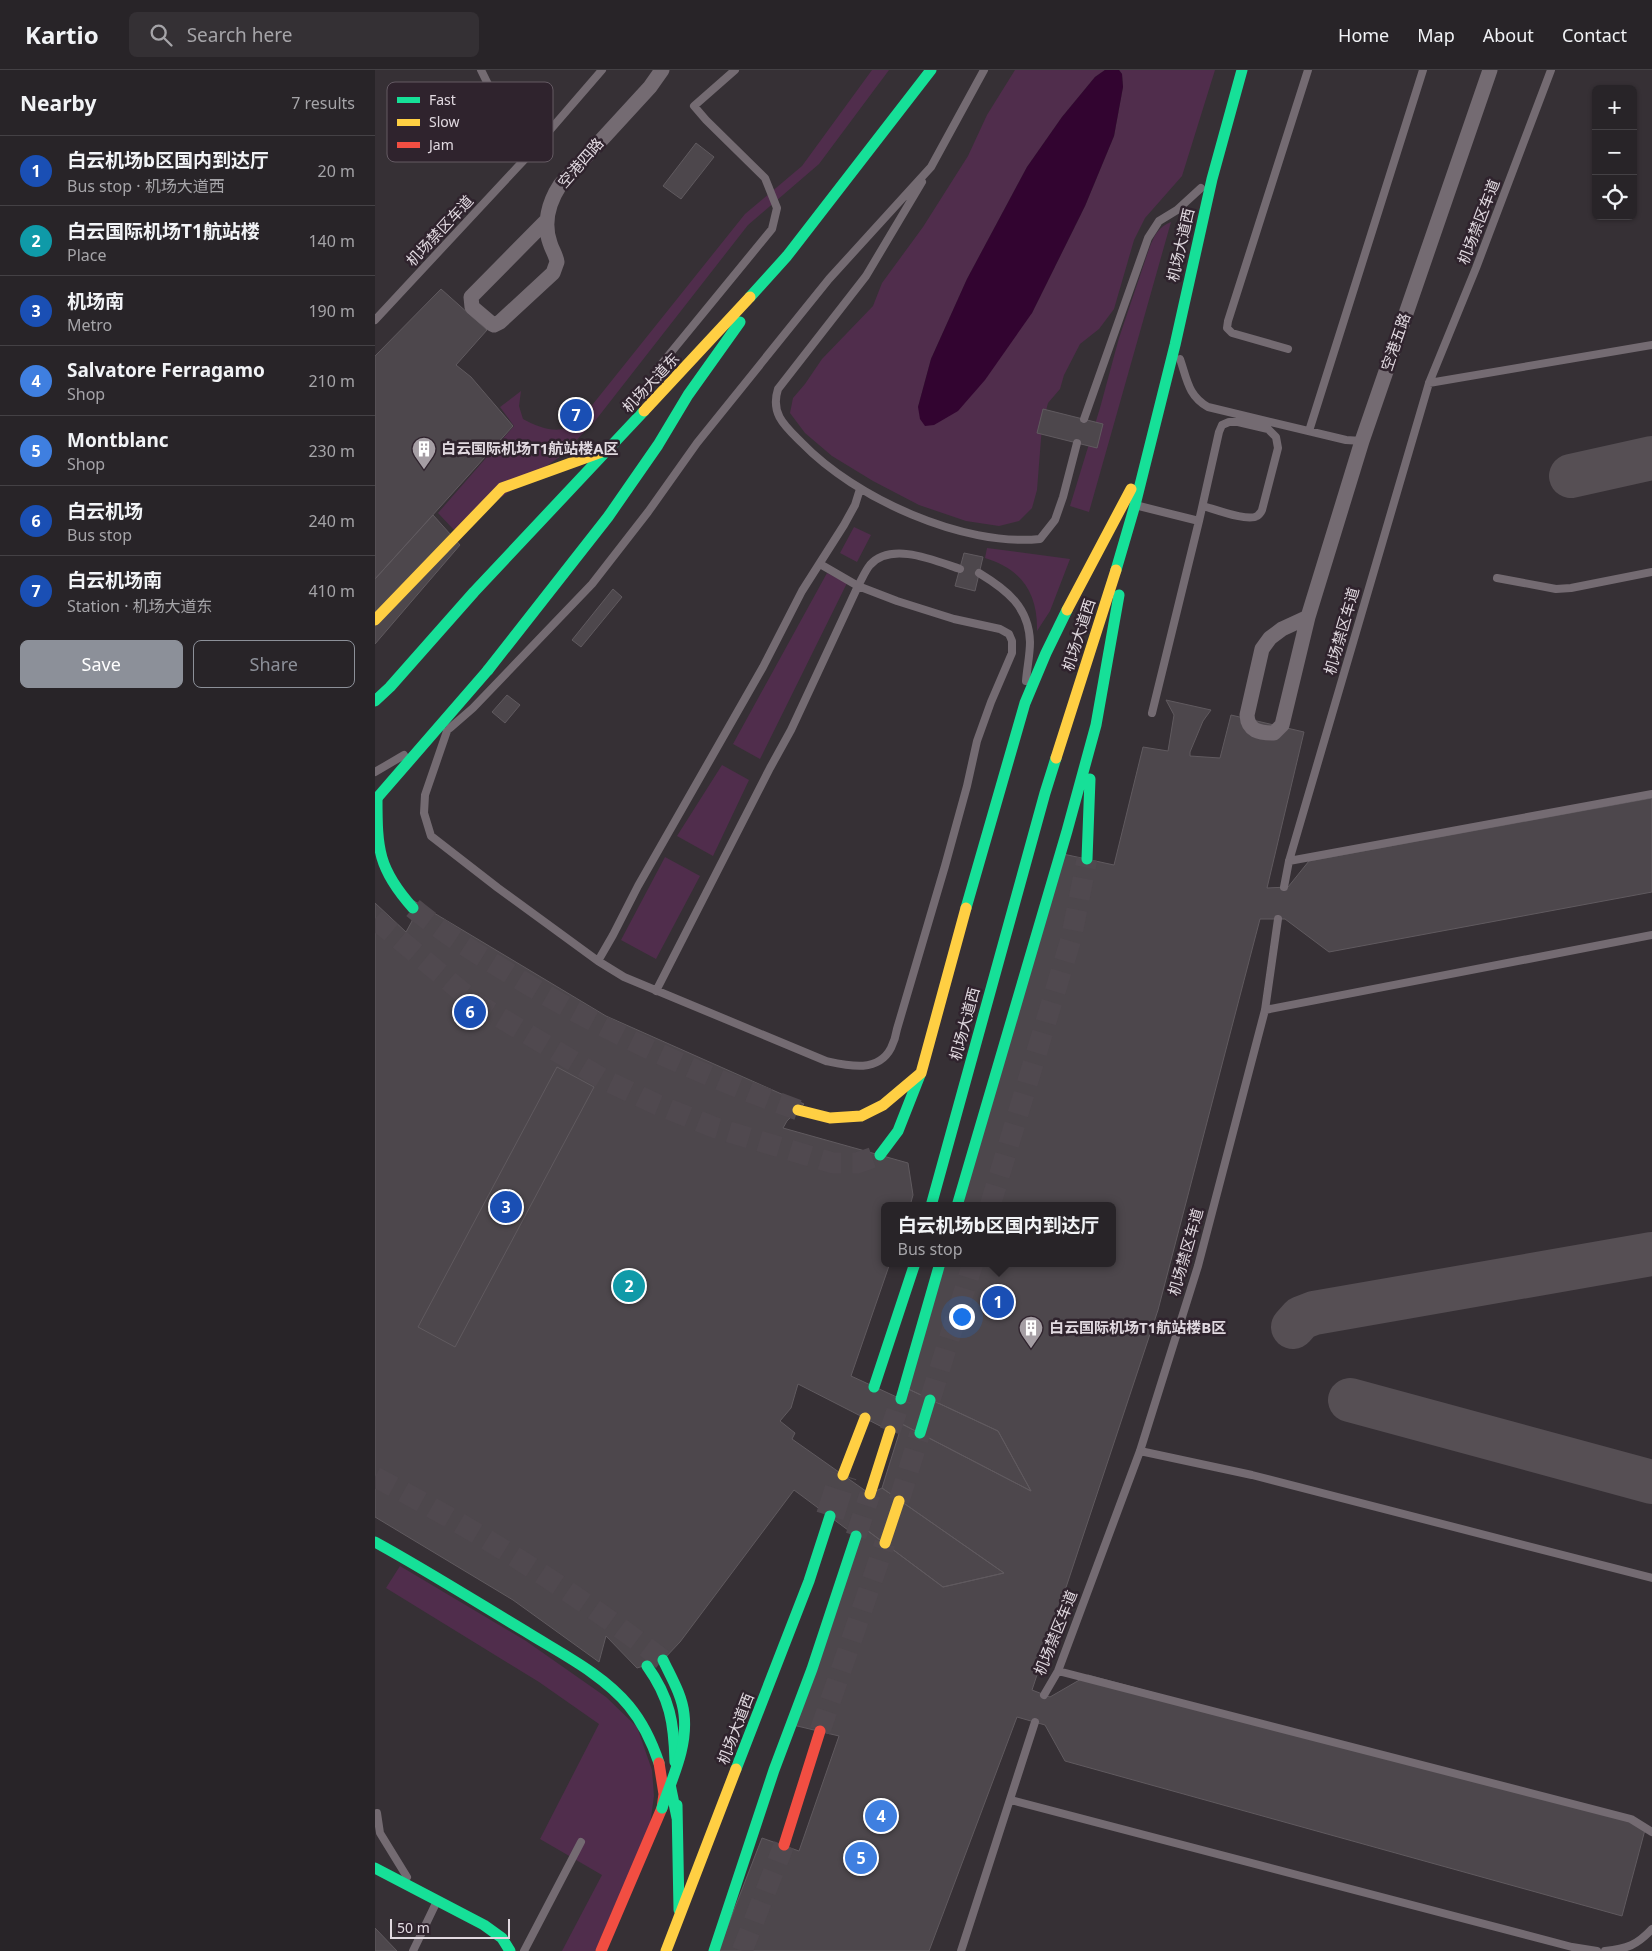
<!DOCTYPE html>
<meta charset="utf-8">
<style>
:root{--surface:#282428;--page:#343034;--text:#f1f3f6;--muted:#a5a4a8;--line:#444145;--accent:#8c9099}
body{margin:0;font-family:"Noto Sans","Noto Sans SC",sans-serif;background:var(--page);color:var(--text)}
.controls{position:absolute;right:15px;top:15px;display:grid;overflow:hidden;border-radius:8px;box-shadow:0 1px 4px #0004}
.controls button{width:45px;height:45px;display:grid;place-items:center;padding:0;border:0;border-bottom:1px solid var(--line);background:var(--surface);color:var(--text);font:25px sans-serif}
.scale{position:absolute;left:15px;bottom:12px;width:120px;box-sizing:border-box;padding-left:5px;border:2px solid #e1d9e0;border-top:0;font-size:14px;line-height:18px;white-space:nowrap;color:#e1d9e0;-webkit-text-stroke:4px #2f232d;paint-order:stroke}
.you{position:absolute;left:586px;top:1246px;width:18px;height:18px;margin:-12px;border:4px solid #fff;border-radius:50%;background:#1a73e8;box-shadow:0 0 0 8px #1a73e833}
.badge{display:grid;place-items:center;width:32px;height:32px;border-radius:50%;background:var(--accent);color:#fff;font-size:16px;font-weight:700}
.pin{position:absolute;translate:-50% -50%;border:2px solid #fff;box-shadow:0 1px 5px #0006}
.popup{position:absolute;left:506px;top:1132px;width:235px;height:65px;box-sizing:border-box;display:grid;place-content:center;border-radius:8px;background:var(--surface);filter:drop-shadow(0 1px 4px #0005);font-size:16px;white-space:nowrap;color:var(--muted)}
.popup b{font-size:19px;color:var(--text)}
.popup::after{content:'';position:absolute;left:50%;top:100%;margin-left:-10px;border:10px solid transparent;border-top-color:var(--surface)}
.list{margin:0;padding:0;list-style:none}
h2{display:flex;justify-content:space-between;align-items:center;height:65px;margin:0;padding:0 20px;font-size:21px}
h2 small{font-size:16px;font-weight:400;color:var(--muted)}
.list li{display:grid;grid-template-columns:32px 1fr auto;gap:15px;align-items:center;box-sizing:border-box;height:70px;padding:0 20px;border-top:1px solid var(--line)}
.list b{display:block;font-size:19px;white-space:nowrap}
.list p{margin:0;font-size:16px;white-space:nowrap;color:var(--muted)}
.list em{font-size:16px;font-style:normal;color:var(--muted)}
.actions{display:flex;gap:10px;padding:15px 20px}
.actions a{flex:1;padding:11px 0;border:1px solid var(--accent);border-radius:8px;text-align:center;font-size:18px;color:var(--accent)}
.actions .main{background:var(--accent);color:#fff}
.icon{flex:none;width:28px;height:28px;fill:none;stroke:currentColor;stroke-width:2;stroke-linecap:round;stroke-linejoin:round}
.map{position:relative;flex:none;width:1277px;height:1881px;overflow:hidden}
header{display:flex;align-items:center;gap:30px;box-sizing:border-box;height:70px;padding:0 25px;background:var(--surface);border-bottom:1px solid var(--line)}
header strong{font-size:24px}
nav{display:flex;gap:28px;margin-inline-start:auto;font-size:18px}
.search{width:350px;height:45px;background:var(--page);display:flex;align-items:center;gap:12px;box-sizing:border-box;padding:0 18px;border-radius:8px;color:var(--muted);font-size:19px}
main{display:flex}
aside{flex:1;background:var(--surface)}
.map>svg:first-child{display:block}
.green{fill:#502d4c}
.water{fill:#320430}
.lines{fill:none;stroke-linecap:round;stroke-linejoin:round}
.taxiway{stroke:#564f54;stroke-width:44}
.building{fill:#4d474c;stroke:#605a5f}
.secondary-tunnel{stroke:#50494f;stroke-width:21;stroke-dasharray:21 11;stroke-linecap:butt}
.highway-tunnel{stroke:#50494f;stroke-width:28;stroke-dasharray:28 14;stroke-linecap:butt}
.lane{stroke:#746b72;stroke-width:8}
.street{stroke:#746b72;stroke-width:15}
.fast{stroke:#16e098;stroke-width:11}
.slow{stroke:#ffcf43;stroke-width:11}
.jam{stroke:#f24e42;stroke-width:11}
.fast-bridge{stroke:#16e098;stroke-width:11}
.labels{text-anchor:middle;stroke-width:5;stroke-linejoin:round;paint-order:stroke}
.street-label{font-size:15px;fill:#e1d9e0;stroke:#2f232d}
.poi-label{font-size:15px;font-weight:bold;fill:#e1d9e0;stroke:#2f232d;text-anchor:start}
.key{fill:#2f232d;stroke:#645a63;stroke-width:1}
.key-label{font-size:14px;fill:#e1d9e0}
</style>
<header>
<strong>Kartio</strong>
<div class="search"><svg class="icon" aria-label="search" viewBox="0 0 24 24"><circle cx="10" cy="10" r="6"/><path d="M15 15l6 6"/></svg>Search here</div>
<nav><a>Home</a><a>Map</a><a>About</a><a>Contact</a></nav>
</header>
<main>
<aside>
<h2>Nearby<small>7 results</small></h2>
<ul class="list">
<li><span class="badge" style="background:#1a4fb4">1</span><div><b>白云机场b区国内到达厅</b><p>Bus stop · 机场大道西</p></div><em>20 m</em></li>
<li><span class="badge" style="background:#0f9aa8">2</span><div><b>白云国际机场T1航站楼</b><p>Place</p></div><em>140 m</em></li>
<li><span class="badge" style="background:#1a4fb4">3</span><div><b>机场南</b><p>Metro</p></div><em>190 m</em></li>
<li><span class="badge" style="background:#3f7fe0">4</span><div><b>Salvatore Ferragamo</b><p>Shop</p></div><em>210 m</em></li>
<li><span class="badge" style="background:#3f7fe0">5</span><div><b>Montblanc</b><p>Shop</p></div><em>230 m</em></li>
<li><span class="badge" style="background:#1a4fb4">6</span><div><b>白云机场</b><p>Bus stop</p></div><em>240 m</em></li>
<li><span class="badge" style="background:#1a4fb4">7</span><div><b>白云机场南</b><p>Station · 机场大道东</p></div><em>410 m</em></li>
</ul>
<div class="actions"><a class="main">Save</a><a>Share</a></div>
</aside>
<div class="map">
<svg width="1277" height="1881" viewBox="0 0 1277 1881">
<rect width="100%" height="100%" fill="#363035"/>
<path class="green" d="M497,0H514L444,94L373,155L220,351L186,386L79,460L63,443L139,356L125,337L146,321L144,336L148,349C161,356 177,363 192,358C197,356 202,352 206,349L370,144L427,96Z
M640,0H730L720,7L687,47L652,97L592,209L556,289L543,337L657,243L710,136L739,66L748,17L747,4L744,0H840L807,106L770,148L759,170L739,239L724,259L705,274L689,305L685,319L673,333L667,356L662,420L657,438L644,451L624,456L591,451L544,435L498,411L457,386L430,363L415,343L418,328L430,314L447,289L498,236L507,213L548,157L593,86L612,45Z
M796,152L714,442L695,436L725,338L744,268L774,179C779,166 783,157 796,152Z
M479,457L496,465L482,492L465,483Z
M612,478L695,489L675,541L662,561C663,524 647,499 610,488Z
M452,503L472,513L385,689L358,674Z
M347,695L374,710L338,786L302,766Z
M290,787L325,806L281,889L246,870Z
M25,1496L151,1571L231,1627L262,1657L277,1700L279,1726L275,1755L220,1881H187L227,1805L165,1769L224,1654L164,1612L11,1518Z"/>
<path class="water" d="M730,0H744L747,4L748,17L739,66L710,136L657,243L610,310L583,341L559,355L550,356L545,349L543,337L556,289L592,209L652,97L687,47L720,7Z"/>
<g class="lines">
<path class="taxiway" d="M1196,406L1277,388
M918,1257L926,1248L939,1243L1277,1184
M975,1330L1277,1412"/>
</g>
<path class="building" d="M321,73L339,87L306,129L288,116Z
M66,219L112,260L81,295L96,307L138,356L0,509V286Z
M668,339L728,354L722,378L662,363Z
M58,445L85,475L0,574V509Z
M589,483L608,487L600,521L580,516Z
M238,519L247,527L206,577L197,570Z
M132,625L145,635L130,653L117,642Z
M791,630L836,640L828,651L815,682V686L845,688L856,645L929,662L892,818L913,817L934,791L1277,728V822L954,882L910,849H885L783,1240L657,1620L675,1627L713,1605L1271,1756L1247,1846L690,1691L670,1655L642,1647L554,1881H343L387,1768L424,1781L464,1666L418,1655L489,1458L568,1517L629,1503L507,1418L527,1354L656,1421L623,1361L531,1318L568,1193H737V1136H585L688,784L739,795L768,677L793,681L799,645Z
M39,831L231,946L429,1034L412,1051L408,1058L533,1093L538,1125L535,1136H509V1193H515L476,1306L526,1329L531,1318L623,1361L656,1421L527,1354L515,1361L423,1314L416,1338L405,1351L420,1363L417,1369L495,1424L507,1418L629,1503L568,1517L489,1458L481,1466L419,1420L305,1572L288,1590L262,1598L231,1566L224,1592L138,1530L0,1447V833L31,862L37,851Z
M182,997L219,1017L80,1277L43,1257Z
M0,1858L22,1881H0Z"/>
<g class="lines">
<path class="secondary-tunnel" d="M38,838C67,862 98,881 129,900C222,958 320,1003 423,1040
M0,849L99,932L228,1009L283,1035L341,1058L458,1093H482L505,1085
M615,1136L696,869L712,789
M555,1330L598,1193
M515,1361L526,1329
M0,1407C101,1459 198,1521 288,1590
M524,1431L545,1363
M481,1466L495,1424
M445,1661L510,1473
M367,1881L409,1775"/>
<path class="highway-tunnel" d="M455,1446L468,1405"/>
<path class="lane" d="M106,0L150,89
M547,112L491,206L403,319C395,344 410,356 427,373C480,428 588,477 665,469L680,450L688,427L702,373
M0,250L150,89L227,0
M913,279L857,263L852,258L853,251L933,0
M805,289C812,309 813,326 833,337L971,370L987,371
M1054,313L1277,275
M272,321L284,297L397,159L402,138L390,108L331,50L319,36L360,0
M709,349L773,168L784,151L802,140L826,118
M934,361L1048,0
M764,436L824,451L844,362L847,355L854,352H863L893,359L901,367L903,378L887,440C887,441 883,446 882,446C873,452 839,439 828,436
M604,503C632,520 654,537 655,572C655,585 652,598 651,611
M1122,508L1181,519L1196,518L1277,502
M777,643L824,451
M75,658L98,638L217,514L273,442L322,373L454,209L556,97L609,0
M72,661L50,725L49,743L56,766L123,818L223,891L249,907L451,991C474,996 503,1003 516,978C519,972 521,965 522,959L570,796L592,716L602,671L616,632L637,583V571L634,564L625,559L579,549L522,531L483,516L445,494
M0,702L29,685
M914,791L1277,724
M909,817L914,791L1054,313L1101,198L1176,0
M223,891L238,865L263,816L388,597L427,521L469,455L480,435L485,419
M281,921L395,698L416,660L483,516C487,509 490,501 495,495C516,471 561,491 585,499
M890,940L1277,865
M765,1381L877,1405L1277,1508
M683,1601L1256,1749L1277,1762
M669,1625L683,1601L765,1381L823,1196L890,940L903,849
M636,1730L1197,1877L1222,1881
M2,1743L5,1763L32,1807
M38,1881L62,1831
M149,1881L206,1772
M586,1881L660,1652
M1230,1881C1252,1879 1262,1875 1277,1859"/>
<path class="street" d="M172,150L96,227L97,237L117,254L119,255L125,252L178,203L182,192C181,185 177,180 175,173C168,153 174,132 185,115L275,17L287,0
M933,547L907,559L895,568L887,579L872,645C873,661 884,663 899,663L907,655L933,547L987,371L1115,0"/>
<path class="fast" d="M375,227L412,186L556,0
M741,500L760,435L800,275L837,109L867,0
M113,600L233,447L283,375L313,325L365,252
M0,631L15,617L99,522L269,341
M2,728C2,779 3,799 38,838
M712,789L715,709
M591,838L650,633L671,583L692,540
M505,1085L523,1061L545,1005
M556,1136L670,723L681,688
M582,1136L692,761L721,655L744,525
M499,1317L540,1193
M526,1329L565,1193
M545,1363L555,1330
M0,1472C51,1500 100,1531 150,1561C185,1583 228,1604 254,1636C268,1653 277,1672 284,1693
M272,1596C295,1628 299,1653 300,1692
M361,1699L434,1511L455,1446
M295,1714L302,1748
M302,1735L304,1840
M0,1798L109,1855L127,1868L135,1881
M339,1881L399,1700L437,1599L481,1466"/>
<path class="slow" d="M269,341L375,227
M692,540L756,419
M0,550L127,418L232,380
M681,688L741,500
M423,1040L455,1048L486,1046L508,1035L546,1003L591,838
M468,1405L490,1348
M495,1424L515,1361
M510,1473L524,1431
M291,1881L361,1699"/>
<path class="jam" d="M409,1775L445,1661
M226,1881L287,1738L289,1724L284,1693"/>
<path class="fast-bridge" d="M2,728L113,600
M287,1738C297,1708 313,1677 309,1644C307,1625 296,1607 288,1590"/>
</g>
<defs>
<symbol id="building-pin" viewBox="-11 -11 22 30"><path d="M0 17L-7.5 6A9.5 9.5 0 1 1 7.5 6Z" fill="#a59ea4" stroke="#2f232d"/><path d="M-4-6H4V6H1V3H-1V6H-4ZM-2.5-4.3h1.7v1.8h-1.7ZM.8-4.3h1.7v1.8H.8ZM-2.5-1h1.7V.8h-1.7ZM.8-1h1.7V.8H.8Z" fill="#fff"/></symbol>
</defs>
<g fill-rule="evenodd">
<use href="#building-pin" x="35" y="365" width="28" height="38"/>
<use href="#building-pin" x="642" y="1244" width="28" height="38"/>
</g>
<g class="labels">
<g class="street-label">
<text transform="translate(206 93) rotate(-49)" y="5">空港四路</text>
<text transform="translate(1104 152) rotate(-69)" y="5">机场禁区车道</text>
<text transform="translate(65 161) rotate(-47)" y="5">机场禁区车道</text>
<text transform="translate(806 175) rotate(-77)" y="5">机场大道西</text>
<text transform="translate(1021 272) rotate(-71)" y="5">空港五路</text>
<text transform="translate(276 313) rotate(-47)" y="5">机场大道东</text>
<text transform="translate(967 561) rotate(-74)" y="5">机场禁区车道</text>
<text transform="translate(704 565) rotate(-72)" y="5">机场大道西</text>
<text transform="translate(590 954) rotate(-75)" y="5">机场大道西</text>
<text transform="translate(811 1182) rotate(-74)" y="5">机场禁区车道</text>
<text transform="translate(681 1563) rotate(-68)" y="5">机场禁区车道</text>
<text transform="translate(361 1659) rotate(-69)" y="5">机场大道西</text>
</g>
<g class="poi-label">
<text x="66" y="384">白云国际机场T1航站楼A区</text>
<text x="674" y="1263">白云国际机场T1航站楼B区</text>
</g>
</g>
<rect x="12" y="12" width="166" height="80" rx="8" class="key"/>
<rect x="22" y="27" width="23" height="6" fill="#16e098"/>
<rect x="22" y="49" width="23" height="7" fill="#ffcf43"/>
<rect x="22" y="72" width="23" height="6" fill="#f24e42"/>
<g class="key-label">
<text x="54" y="35">Fast</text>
<text x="54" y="57">Slow</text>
<text x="54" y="80">Jam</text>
</g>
</svg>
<div class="controls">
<button>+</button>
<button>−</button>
<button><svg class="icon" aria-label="locate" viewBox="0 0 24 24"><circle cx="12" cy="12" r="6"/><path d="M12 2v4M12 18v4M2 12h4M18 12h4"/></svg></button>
</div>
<div class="scale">50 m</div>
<div class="you"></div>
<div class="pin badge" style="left:623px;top:1232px;background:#1a4fb4">1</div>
<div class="popup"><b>白云机场b区国内到达厅</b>Bus stop</div>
<div class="pin badge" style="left:254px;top:1216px;background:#0f9aa8">2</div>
<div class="pin badge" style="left:131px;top:1137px;background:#1a4fb4">3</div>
<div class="pin badge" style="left:506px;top:1746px;background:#3f7fe0">4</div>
<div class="pin badge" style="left:486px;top:1788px;background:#3f7fe0">5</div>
<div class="pin badge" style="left:95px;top:942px;background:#1a4fb4">6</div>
<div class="pin badge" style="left:201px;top:345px;background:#1a4fb4">7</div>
</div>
</main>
